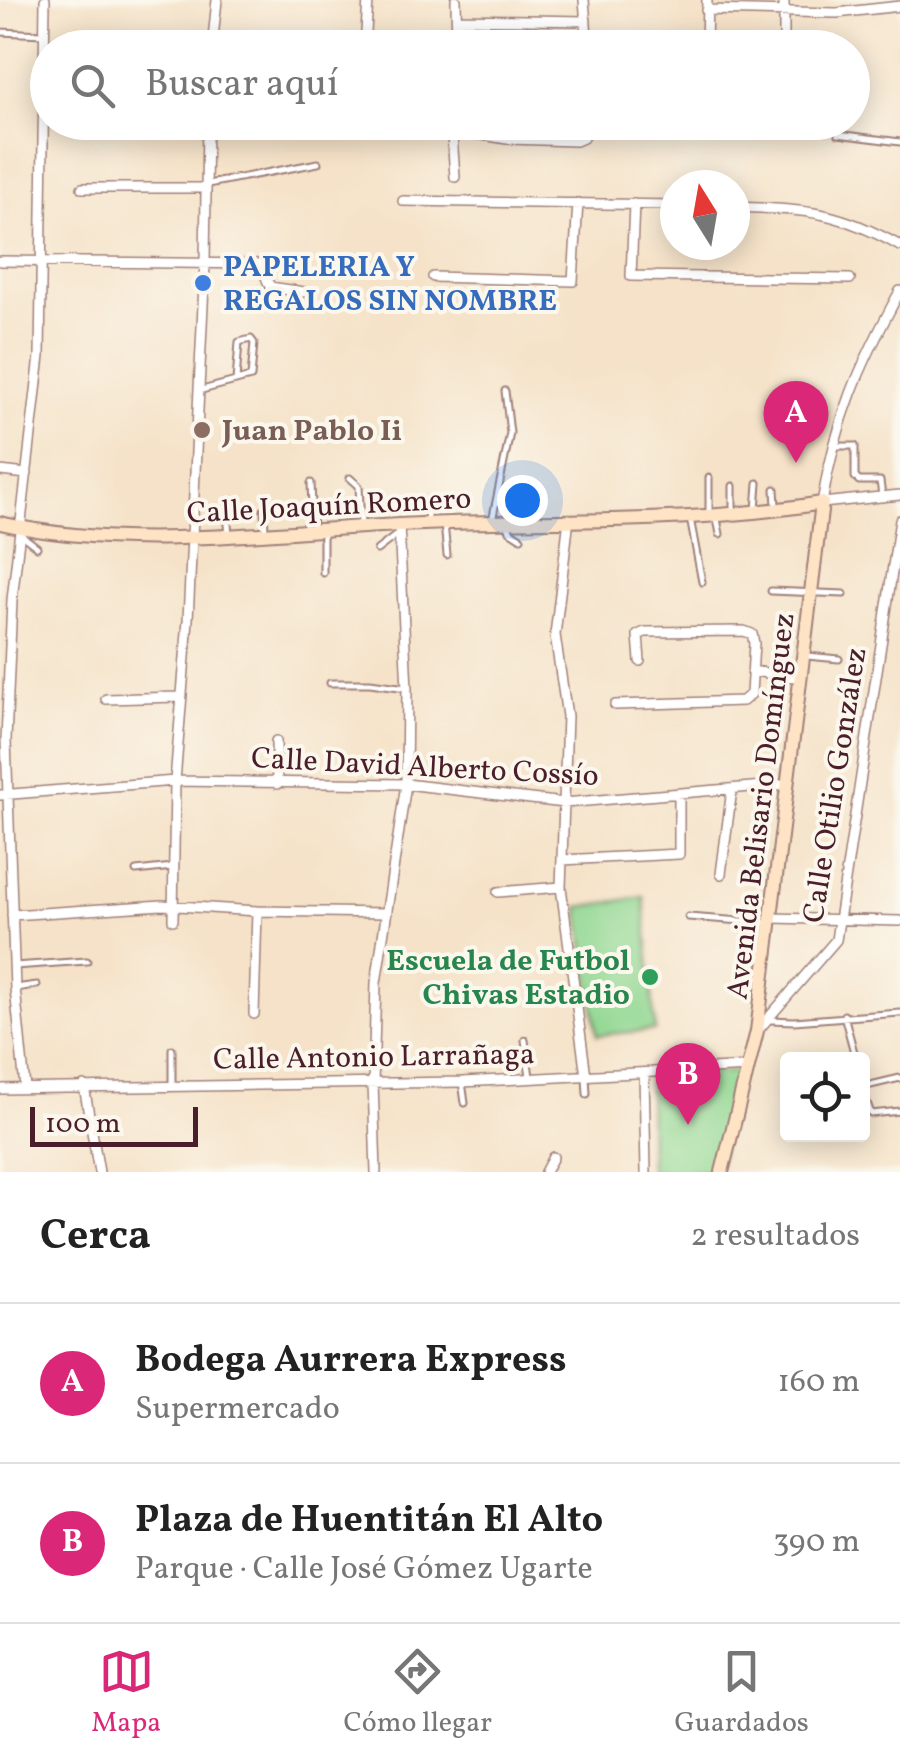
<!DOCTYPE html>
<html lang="es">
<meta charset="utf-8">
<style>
:root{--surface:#fff;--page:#f2f2f2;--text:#222;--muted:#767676;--line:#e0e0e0;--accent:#db2777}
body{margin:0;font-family:Vollkorn,serif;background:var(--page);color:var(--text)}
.controls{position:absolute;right:30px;bottom:30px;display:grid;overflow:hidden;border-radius:10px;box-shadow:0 5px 25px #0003}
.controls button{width:90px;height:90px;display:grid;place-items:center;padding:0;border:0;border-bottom:2px solid var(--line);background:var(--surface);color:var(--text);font:50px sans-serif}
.compass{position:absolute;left:660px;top:170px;width:90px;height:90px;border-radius:50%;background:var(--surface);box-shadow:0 5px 25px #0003;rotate:349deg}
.scale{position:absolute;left:30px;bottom:25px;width:168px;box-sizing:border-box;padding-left:10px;border:5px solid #4a1f2b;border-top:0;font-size:28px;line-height:35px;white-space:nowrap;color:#4a1f2b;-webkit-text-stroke:8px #fbf7ec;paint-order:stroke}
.you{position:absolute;left:522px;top:500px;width:35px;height:35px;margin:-25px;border:8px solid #fff;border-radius:50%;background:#1a73e8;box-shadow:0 0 0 15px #1a73e833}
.badge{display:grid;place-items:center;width:65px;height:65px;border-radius:50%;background:var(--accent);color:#fff;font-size:32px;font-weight:700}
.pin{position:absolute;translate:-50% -82px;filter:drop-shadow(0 2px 5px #0008)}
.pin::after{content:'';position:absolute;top:52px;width:35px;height:30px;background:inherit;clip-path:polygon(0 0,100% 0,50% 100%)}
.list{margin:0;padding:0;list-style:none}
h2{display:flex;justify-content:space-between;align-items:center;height:130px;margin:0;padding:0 40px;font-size:42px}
h2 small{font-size:32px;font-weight:400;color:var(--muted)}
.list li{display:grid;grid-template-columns:65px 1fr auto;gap:30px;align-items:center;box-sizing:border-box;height:160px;padding:0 40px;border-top:2px solid var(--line)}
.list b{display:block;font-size:38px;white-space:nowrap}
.list p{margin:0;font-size:32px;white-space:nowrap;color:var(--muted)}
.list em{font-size:32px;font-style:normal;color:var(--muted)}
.icon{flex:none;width:55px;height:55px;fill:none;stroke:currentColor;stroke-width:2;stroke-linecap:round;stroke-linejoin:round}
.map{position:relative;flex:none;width:900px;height:1172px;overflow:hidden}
.search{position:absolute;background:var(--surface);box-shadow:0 5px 25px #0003;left:30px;right:30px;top:30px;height:110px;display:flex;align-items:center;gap:25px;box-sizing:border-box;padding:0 35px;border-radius:55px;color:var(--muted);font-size:38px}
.sheet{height:450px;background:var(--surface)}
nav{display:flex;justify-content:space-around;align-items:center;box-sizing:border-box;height:140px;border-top:2px solid var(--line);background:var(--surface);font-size:28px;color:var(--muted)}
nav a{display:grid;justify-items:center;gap:5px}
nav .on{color:var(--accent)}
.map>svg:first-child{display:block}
.green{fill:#90d791;stroke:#6d7b5e;stroke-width:2.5}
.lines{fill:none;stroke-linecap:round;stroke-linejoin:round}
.lane-casing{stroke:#a0807a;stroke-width:9}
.street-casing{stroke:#a0807a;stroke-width:12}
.secondary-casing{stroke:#a0807a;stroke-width:16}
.lane{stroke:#fff;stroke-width:5}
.street{stroke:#fff;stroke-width:9}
.secondary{stroke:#fee4c5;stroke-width:12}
.shop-dot{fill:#3f7fe0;stroke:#fbf7ec;stroke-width:4}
.education-dot{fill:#8d6e63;stroke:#fbf7ec;stroke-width:4}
.leisure-dot{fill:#2e9e5b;stroke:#fbf7ec;stroke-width:4}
.labels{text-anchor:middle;stroke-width:8;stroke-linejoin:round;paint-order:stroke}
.shop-label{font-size:30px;font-weight:bold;fill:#366cbe;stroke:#fbf7ec;text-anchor:start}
.education-label{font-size:30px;font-weight:bold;fill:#785e54;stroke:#fbf7ec;text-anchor:start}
.street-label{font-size:30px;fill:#4a1f2b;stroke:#fbf7ec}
.leisure-label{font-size:30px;font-weight:bold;fill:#27864d;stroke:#fbf7ec;text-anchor:end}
</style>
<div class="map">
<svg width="900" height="1172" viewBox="0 0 900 1172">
<rect width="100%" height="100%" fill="#fbf7ec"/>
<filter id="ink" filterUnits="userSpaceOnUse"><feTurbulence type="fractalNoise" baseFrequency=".01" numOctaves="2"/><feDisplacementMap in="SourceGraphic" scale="20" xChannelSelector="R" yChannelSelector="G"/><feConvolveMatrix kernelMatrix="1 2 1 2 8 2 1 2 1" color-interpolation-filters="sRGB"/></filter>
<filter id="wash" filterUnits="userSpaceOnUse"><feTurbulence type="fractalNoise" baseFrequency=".0048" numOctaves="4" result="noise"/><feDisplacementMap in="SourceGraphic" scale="40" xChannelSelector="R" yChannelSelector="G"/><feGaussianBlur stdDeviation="2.25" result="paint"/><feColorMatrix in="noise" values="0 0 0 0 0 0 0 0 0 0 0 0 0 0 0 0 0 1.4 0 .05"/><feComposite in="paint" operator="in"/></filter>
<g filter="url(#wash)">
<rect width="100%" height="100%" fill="#f5e2c8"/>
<path class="green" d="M644,897L655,1030L597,1035L579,907Z
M738,1071L717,1172H650L649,1077Z"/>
</g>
<g filter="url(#ink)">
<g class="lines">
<defs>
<path id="lane" d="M0,32L44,34
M838,134L900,142
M208,184L318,163
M198,391L251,377L254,343L251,339L239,342L236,381
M837,446H855V477L859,481H880L882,496
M350,478L359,486L361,526
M311,483L313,530
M733,486V513
M775,489L776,506
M264,509L265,531
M756,510L758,483
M227,513L229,535
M709,515V478
M690,518L702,582
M717,519L720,534
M492,521L510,433L505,391
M427,522L428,500
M507,522L510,531L521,538
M444,523L447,555
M323,531V573
M20,534L37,547
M377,550L399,533
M771,591L844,594
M807,656L839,659
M330,683H370L407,688
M136,871L173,867
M688,917L769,923
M14,966L87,961
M15,988L37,985
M844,1015L856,1060
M771,1020L794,1021L900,1013
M525,1040L530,1077
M172,1049V1085
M586,1077L587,1094
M462,1082L465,1103
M862,1087L900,1078
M862,1088L871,1114L900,1111"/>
<path id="street" d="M456,0L457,48
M584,0L588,48
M706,10L837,13L900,6
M457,19L586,21
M212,48L217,0
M365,48L368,0
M706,48L707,0
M784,48V0
M451,122L455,177
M413,128L452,130L507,139L576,141L583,138L588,122
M82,188H206
M403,201L675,205
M634,204L631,276L850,279
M735,207C807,210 836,210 900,246
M0,261L261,264L270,287L304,292
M433,277L573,281L578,203
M900,291C860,365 836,418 822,503L900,495
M0,471L27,474
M569,519L555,635L567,716L561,887L586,1076
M753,671L801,678
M106,699L179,697
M615,705L743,701L751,694L754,643L752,634L744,631L645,632L638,635L640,661
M276,741L277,784
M0,795L175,781L406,784L564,803L788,784
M562,860L679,854V795
M721,874L732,789
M498,892L561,887
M12,915L162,905L257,911L387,913
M771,918L900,921
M173,920L175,781L188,620L205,263L207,122
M254,1014L257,911
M759,1029L836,940L900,520
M644,1073L646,1172
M84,1086L99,1172
M25,1088L15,988L6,740L12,600L40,356L45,0
M0,1089L462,1082L749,1067
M376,1172L373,1083L376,983L406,784L407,689L399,525
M545,1172L553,1157"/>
<path id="secondary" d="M0,523C131,553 266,531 399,525C541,518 683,526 822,503L757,1031L722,1172"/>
</defs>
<use href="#lane" class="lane-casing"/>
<use href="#street" class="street-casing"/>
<use href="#secondary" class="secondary-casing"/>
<use href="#lane" class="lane"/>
<use href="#street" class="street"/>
<use href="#secondary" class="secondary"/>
</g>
</g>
<circle class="shop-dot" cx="203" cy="283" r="10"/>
<circle class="education-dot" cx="202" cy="430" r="10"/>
<circle class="leisure-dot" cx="650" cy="977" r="10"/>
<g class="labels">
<g class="shop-label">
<text x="223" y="276">PAPELERIA Y<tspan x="223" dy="34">REGALOS SIN NOMBRE</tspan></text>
</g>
<g class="education-label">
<text x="222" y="440">Juan Pablo Ii</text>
</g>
<g class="street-label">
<text transform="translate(329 505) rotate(-3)" y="10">Calle Joaquín Romero</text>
<text transform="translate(425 766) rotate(3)" y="10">Calle David Alberto Cossío</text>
<text transform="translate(834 785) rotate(-81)" y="10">Calle Otilio González</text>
<text transform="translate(760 806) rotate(-83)" y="10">Avenida Belisario Domínguez</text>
<text transform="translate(374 1056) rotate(-1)" y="10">Calle Antonio Larrañaga</text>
</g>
<g class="leisure-label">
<text x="630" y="970">Escuela de Futbol<tspan x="630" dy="34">Chivas Estadio</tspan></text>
</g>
</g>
</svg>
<div class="controls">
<button><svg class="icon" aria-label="locate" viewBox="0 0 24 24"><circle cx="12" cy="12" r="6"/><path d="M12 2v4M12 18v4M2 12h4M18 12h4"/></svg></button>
</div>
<svg class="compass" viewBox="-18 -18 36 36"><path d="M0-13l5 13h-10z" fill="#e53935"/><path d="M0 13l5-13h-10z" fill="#767676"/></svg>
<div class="scale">100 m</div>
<div class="you"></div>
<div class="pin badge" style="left:796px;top:463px">A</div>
<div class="pin badge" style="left:688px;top:1125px">B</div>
<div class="search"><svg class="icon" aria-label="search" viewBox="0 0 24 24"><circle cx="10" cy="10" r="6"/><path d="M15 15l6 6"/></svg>Buscar aquí</div>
</div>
<section class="sheet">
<h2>Cerca<small>2 resultados</small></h2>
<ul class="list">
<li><span class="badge">A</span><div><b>Bodega Aurrera Express</b><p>Supermercado</p></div><em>160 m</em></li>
<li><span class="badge">B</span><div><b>Plaza de Huentitán El Alto</b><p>Parque · Calle José Gómez Ugarte</p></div><em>390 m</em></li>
</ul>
</section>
<nav>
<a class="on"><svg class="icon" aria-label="map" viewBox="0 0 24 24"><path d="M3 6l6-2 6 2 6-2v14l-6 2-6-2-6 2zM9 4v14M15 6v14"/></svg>Mapa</a>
<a><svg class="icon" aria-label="directions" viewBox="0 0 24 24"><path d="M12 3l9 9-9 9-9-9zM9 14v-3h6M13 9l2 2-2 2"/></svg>Cómo llegar</a>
<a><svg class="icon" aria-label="saved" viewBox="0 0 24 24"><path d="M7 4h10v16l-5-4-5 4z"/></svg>Guardados</a>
</nav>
